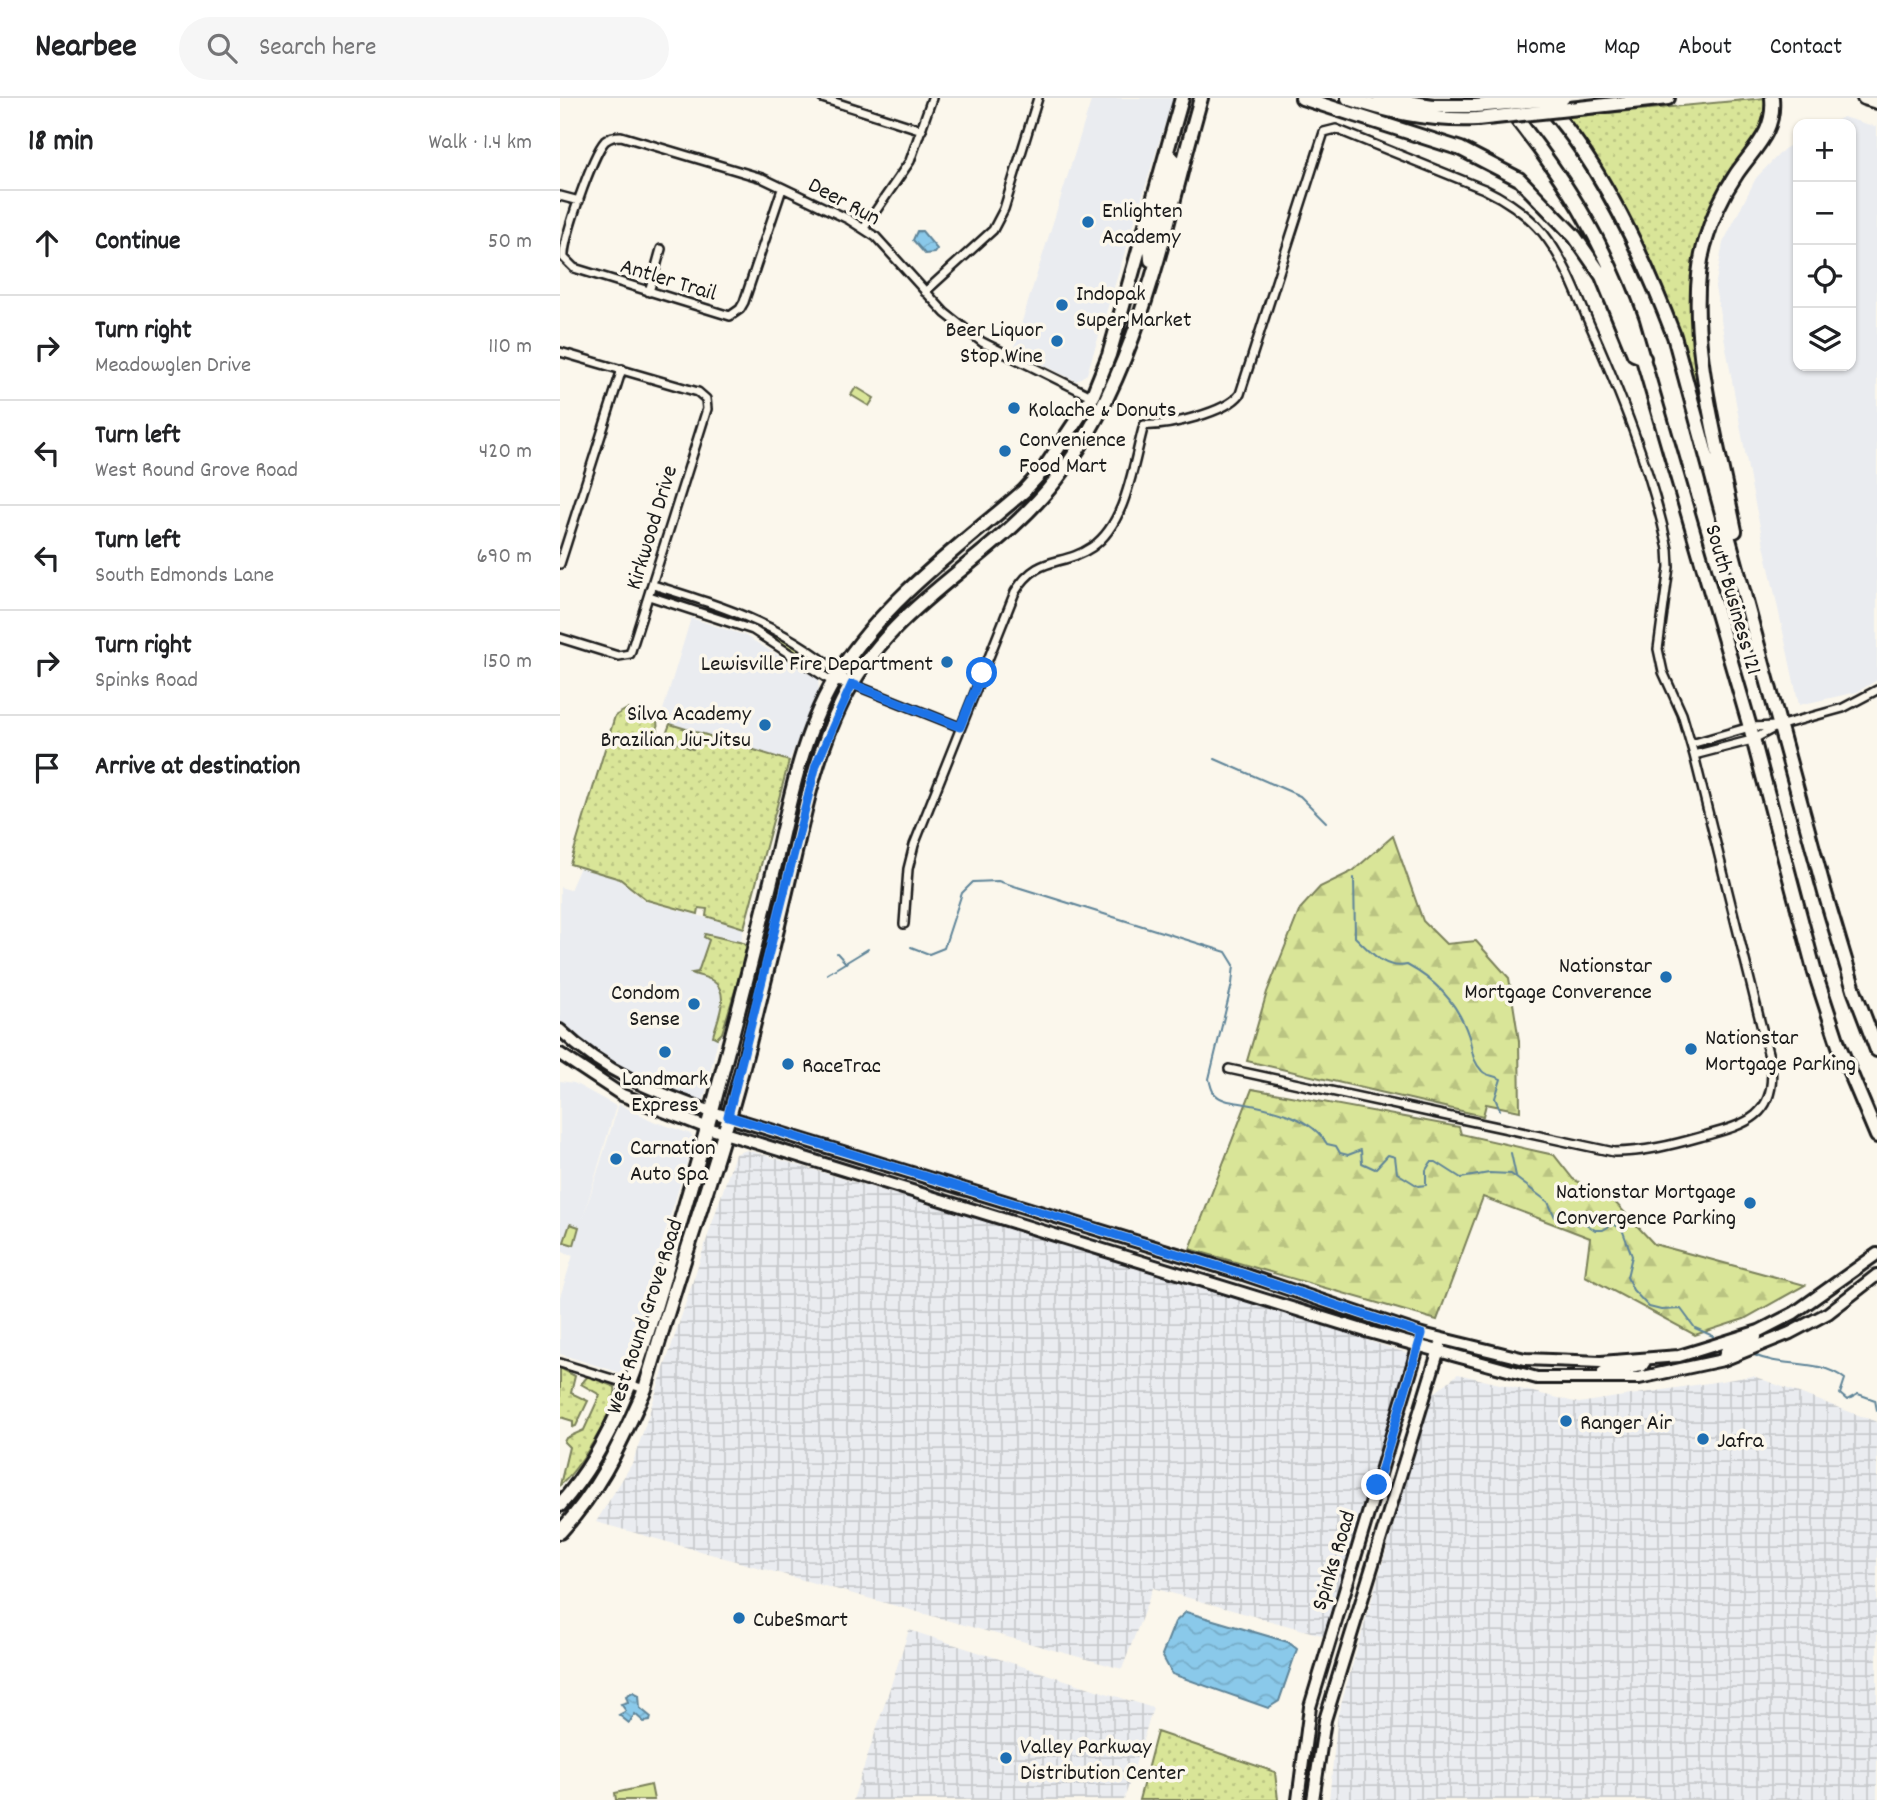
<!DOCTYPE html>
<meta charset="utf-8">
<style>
:root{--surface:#fff;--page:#f6f6f6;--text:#202124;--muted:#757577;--line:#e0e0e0}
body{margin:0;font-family:Dekko,sans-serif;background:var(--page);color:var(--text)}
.controls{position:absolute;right:21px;top:21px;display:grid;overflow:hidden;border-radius:14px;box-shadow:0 2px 5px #0004}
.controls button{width:63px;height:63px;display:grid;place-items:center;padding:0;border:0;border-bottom:2px solid var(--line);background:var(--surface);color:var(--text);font:35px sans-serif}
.stop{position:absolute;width:21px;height:21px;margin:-16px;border:5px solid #1a73e8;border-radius:50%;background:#fff}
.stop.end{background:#1a73e8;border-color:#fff;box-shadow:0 2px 7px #0008}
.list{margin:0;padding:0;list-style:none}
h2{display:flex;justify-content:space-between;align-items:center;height:91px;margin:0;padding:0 28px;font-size:30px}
h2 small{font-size:23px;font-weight:400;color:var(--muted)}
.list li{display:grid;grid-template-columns:46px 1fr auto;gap:21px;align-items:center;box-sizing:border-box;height:105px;padding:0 28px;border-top:2px solid var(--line)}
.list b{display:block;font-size:26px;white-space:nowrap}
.list p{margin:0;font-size:23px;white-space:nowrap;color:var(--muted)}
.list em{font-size:23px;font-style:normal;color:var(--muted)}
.icon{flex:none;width:38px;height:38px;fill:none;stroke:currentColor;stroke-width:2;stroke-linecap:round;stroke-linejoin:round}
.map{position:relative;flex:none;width:1317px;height:1702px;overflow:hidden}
header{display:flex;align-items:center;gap:42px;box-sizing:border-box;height:98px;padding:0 35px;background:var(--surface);border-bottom:2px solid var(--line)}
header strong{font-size:33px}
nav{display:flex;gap:38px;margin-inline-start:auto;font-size:24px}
.search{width:490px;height:63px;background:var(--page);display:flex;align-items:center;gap:18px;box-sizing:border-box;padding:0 24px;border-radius:38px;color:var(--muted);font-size:26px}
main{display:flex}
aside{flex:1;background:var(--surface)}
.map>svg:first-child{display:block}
.built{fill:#eaecf0}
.industrial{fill:url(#industrial-grid)}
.grass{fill:url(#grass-dots);stroke:#7a805a;stroke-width:2}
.forest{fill:url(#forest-firs);stroke:#7a805a;stroke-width:2}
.park{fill:#d9e598;stroke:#7a805a;stroke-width:2}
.water{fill:url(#water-waves);stroke:#5e8498;stroke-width:2}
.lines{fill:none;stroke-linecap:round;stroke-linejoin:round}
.stream{stroke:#5e8498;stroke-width:2}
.street-casing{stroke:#1c1c1c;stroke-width:12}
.secondary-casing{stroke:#1c1c1c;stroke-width:16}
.primary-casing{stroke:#1c1c1c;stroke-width:18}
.street{stroke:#fbf7ec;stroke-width:7}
.secondary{stroke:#fbf7ec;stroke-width:10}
.primary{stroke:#fbf7ec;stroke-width:12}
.primary-bridge-casing{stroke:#1c1c1c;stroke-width:18;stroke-linecap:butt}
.primary-bridge{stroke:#fbf7ec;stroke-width:12}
.route{stroke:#1a73e8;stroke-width:9}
.poi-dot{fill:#1f6fb2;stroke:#fbf7ec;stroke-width:2.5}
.labels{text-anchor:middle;stroke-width:7;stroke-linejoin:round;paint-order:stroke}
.street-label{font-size:23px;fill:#1c1c1c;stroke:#fbf7ec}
.poi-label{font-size:23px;fill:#1c1c1c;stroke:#fbf7ec;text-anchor:start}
</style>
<header>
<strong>Nearbee</strong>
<div class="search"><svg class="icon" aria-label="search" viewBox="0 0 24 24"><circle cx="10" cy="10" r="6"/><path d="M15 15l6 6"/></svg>Search here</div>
<nav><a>Home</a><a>Map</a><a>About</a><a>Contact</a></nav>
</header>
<main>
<aside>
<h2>18 min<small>Walk · 1.4 km</small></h2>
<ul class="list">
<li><svg class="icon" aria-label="ahead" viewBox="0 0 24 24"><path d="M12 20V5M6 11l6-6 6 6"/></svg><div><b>Continue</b></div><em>50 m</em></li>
<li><svg class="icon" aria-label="right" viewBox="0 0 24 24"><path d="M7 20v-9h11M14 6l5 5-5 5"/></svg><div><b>Turn right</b><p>Meadowglen Drive</p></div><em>110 m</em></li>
<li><svg class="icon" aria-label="left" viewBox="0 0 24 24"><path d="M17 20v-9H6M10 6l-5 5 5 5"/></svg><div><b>Turn left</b><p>West Round Grove Road</p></div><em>420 m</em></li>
<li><svg class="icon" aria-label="left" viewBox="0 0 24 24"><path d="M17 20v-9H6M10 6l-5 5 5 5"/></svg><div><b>Turn left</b><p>South Edmonds Lane</p></div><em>690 m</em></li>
<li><svg class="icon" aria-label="right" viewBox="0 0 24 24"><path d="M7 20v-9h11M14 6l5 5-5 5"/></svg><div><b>Turn right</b><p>Spinks Road</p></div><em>150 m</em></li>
<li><svg class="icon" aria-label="arrive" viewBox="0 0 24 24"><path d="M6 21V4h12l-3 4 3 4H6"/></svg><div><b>Arrive at destination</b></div></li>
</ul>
</aside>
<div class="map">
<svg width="1317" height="1702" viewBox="0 0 1317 1702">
<defs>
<pattern id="industrial-grid" width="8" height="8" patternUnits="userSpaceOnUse" patternTransform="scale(1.75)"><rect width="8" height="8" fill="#eaecf0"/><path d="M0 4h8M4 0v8" fill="none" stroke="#c8cacd"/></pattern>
<pattern id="grass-dots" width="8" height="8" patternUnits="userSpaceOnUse" patternTransform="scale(1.75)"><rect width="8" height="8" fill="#d9e598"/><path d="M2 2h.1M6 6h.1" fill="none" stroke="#bac482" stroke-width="1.8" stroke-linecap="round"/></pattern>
<pattern id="forest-firs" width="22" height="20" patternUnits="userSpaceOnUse" patternTransform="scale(1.75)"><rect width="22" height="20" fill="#d9e598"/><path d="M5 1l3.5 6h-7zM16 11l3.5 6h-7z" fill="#bac482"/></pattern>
<pattern id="water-waves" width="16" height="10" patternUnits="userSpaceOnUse" patternTransform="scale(1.75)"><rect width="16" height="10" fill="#8ac9ea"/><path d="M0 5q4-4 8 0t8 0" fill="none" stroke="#76acc8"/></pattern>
</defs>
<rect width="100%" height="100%" fill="#fbf7ec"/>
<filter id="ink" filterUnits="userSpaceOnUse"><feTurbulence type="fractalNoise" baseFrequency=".0143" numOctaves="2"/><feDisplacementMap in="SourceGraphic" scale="14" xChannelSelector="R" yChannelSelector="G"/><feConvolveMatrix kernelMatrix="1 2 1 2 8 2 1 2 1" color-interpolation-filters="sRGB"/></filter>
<g filter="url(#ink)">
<path class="built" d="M532,0H613L527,276L516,283L453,252Z
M1283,19L1317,29V582L1297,594L1239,607L1191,387L1155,189L1163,145L1196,80L1224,51L1238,43V268H1291V26H1269Z
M131,520L184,537L258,581L259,592L229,663L100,622Z
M20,769L58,781L85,803L184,830L143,1005L54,967L0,923V789L10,792Z
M0,983L14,985L56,1008L23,1120L59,1006L93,1023L131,1036L134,1042L61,1275L0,1256V1199L13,1157L0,1153Z"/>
<path class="industrial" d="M187,1052L787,1231L809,1243L850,1256L765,1538L593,1490L562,1571L36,1424L73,1364L175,1056Z
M898,1276L1019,1305L1193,1278L1317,1324V1702H769L778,1616L872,1297Z
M349,1532L593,1610L564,1702H293Z"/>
<path class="grass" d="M1205,0L1207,22L1179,67L1137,169L1160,385C1144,322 1131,256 1105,195C1078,133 1042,76 1006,19Z
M183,520L208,531L267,570L266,574L182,524Z
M67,611L97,621L98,637L132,651L140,635L229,663L184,830L146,818L147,811L139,810L138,816L87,802L60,781L10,766L55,618Z
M145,836L183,845L188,850L162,935L157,940L153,938C157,922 171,895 153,883C147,879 138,878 132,875L138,874L149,842L144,839Z
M0,1270L15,1278L11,1295L28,1303L16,1328L13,1329V1323L0,1319Z
M28,1278L55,1289C59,1309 16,1376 0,1387L9,1349L4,1344L6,1340L24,1332L40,1297L21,1286Z
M597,1634L715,1674L718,1702H579Z"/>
<path class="forest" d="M833,738L863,823L886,846L916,843L949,880L959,943L960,1013L926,1006L923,1018L687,963L707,894L740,811L760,789L793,773Z
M692,991L899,1029L901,1036L994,1057L1013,1081L1053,1102L1094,1146L1245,1187L1184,1221L1135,1237L1025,1178L1030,1140L923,1099L877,1222L630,1151Z"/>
<path class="park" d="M296,289L314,300L309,308L291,297Z
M110,626L139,635L133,651L105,639Z
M10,1126L19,1129L14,1147L4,1144Z
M91,1687L94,1702H56L55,1695Z"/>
<path class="water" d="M357,133H362L377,151L374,155L365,156L353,142Z
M626,1514L728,1544L737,1551L719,1603L708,1610L612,1576L602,1557L615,1524Z
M73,1594L79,1597L80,1610L91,1619L90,1623L84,1624L75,1616L69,1625L59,1617L66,1613L61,1606L68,1604L66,1598Z"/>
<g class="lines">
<path class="stream" d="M655,661L740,698L766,724
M794,780L795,839C811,854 824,872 847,867C877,883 898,905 909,939C913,953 911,961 922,973C926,978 934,977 941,981L935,1000L940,1012
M351,849L369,856L384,850L402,795L413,784L438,783L666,854L674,867L672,886L649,981C651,987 651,992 655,996C662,1004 676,1004 686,1006C714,1011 752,1020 767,1046L776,1048L780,1055L788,1057L801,1052L802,1065L815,1071L828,1057L835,1059L837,1075L858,1088L866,1087V1072L871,1064H876L901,1080L929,1075L951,1076L988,1104L995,1119L1014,1118L1035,1132H1043L1053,1126L1062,1131L1072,1158L1067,1179L1073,1192L1089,1209L1101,1212L1121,1211L1135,1230L1153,1238
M277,855L286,865
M267,876L308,851
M951,1055L956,1078
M1194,1257C1223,1270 1259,1260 1285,1281L1280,1296L1287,1302L1298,1296L1315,1302L1317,1312"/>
<defs>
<path id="street" d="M262,0L362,32
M222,91L184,204L180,211L170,218L14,170L4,160C2,143 33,56 45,43C50,39 54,38 61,38L202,80L288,121L316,139L385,215L422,244L535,300
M0,98L19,103
M304,130L350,63L372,0
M89,194L101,151
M365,194L433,132L444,111L478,0
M0,254L138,294L146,301L147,311L70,556L58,558L0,540
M0,466L62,271
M93,487C168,510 232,530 291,586
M89,498L193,532L273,584L292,586L400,629
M1131,646L1190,629L1217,628
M1134,657L1192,642L1218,628L1283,610L1317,592
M344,826L348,771L354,747L455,494C479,455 501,470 532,449C567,425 573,365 584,327C607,329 667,314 680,296L764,34L776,31L924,91C947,102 967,116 983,135C1003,160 1015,191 1027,220C1060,294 1091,371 1108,451L1109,469L1098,551L1103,574L1122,616L1134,657L1211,967C1217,1020 1183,1027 1140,1039C1112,1047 1084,1054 1054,1054L669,971
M0,1265L85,1291"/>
<path id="secondary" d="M0,932C45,975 95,994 152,1014L683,1176L862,1236L965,1261L1041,1264L1119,1258L1142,1251L1199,1233L1234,1215L1317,1156
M0,956L62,997L148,1030L809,1234L977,1280H1079L1163,1262L1230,1235L1268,1215L1317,1177
M1163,1262L1166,1253L1196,1239
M1043,1274L1082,1268L1086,1262
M738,1702L750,1609L860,1243
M753,1702L765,1622L880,1248"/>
<path id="primary" d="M742,0L901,51L959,81L1015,139L1042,178L1074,256L1084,260
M788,0C831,15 873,23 917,21
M820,0L873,8H915
M1304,0L1317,4
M987,7C1043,69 1084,160 1114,238L1265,795L1294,892L1317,952
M1028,9L1108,0
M949,11C1004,80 1042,139 1072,223L1190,629L1255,875L1279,948L1317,1038
M591,162L590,144L614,62L607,55
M1175,433C1159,351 1123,228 1144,148C1151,122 1162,97 1177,75C1195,49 1215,34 1212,0
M0,1407C65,1333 86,1237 114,1146C150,1024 182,902 212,779C229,709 240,635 280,573C327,500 399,449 464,393L484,371L532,299L549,257L622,0
M0,1434C43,1387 59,1347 85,1291C117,1175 160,1062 189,945C203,889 217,833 230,776C244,717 255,658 282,604C331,504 431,465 496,382C580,276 604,128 641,0"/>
</defs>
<use href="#street" class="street-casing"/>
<use href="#secondary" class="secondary-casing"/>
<use href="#primary" class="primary-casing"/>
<use href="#street" class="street"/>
<use href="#secondary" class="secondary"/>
<use href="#primary" class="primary"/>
<defs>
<path id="primary-bridge" d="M915,8L1003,0
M917,21L1028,9"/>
</defs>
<use href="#primary-bridge" class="primary-bridge-casing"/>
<use href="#primary-bridge" class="primary-bridge"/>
</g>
</g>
<g class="lines" filter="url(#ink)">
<path class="route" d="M422,575L400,629L292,586L256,667L168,1018L683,1176L862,1236L817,1387"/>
</g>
<g class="poi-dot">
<circle cx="528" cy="124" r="7"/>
<circle cx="502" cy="207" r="7"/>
<circle cx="497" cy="243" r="7"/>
<circle cx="454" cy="310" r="7"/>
<circle cx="445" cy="353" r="7"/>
<circle cx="387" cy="564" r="7"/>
<circle cx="205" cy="627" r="7"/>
<circle cx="1106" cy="879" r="7"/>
<circle cx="134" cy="906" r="7"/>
<circle cx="1131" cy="951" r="7"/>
<circle cx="105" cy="954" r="7"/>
<circle cx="228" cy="966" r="7"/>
<circle cx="56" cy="1061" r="7"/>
<circle cx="1190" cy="1105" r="7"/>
<circle cx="1006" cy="1323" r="7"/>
<circle cx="1143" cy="1341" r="7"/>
<circle cx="179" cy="1520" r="7"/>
<circle cx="446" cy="1660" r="7"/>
</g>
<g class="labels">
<g class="street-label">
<text transform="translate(285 102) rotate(28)" y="8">Deer Run</text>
<text transform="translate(109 180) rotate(17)" y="8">Antler Trail</text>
<text transform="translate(90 429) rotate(-73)" y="8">Kirkwood Drive</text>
<text transform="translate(1175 501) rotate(74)" y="8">South Business 121</text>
<text transform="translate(83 1218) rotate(-72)" y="8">West Round Grove Road</text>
<text transform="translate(772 1462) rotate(-73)" y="8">Spinks Road</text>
</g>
<g class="poi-label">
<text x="542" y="119">Enlighten<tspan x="542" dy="26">Academy</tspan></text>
<text x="516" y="202">Indopak<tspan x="516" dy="26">Super Market</tspan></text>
<text x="483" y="238" text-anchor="end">Beer Liquor<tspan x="483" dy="26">Stop Wine</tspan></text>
<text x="468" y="318">Kolache &amp; Donuts</text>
<text x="459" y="348">Convenience<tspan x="459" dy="26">Food Mart</tspan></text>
<text x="373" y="572" text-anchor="end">Lewisville Fire Department</text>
<text x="191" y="622" text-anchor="end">Silva Academy<tspan x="191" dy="26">Brazilian Jiu-Jitsu</tspan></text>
<text x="1092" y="874" text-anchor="end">Nationstar<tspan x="1092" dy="26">Mortgage Converence</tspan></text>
<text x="120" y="901" text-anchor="end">Condom<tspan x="120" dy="26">Sense</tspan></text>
<text x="1145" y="946">Nationstar<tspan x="1145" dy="26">Mortgage Parking</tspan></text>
<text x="242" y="974">RaceTrac</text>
<text x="105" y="987" text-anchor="middle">Landmark<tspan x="105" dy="26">Express</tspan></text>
<text x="70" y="1056">Carnation<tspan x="70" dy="26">Auto Spa</tspan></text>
<text x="1176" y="1100" text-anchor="end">Nationstar Mortgage<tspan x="1176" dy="26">Convergence Parking</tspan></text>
<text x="1020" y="1331">Ranger Air</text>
<text x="1157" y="1349">Jafra</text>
<text x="193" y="1528">CubeSmart</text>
<text x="460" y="1655">Valley Parkway<tspan x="460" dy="26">Distribution Center</tspan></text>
</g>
</g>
</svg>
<div class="controls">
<button>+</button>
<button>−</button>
<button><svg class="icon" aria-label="locate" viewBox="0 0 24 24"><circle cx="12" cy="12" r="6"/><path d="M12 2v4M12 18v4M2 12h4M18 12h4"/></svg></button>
<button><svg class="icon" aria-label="layers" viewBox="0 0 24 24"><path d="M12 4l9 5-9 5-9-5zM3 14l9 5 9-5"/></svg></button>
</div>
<div class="stop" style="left:422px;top:575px"></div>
<div class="stop end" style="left:817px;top:1387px"></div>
</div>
</main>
